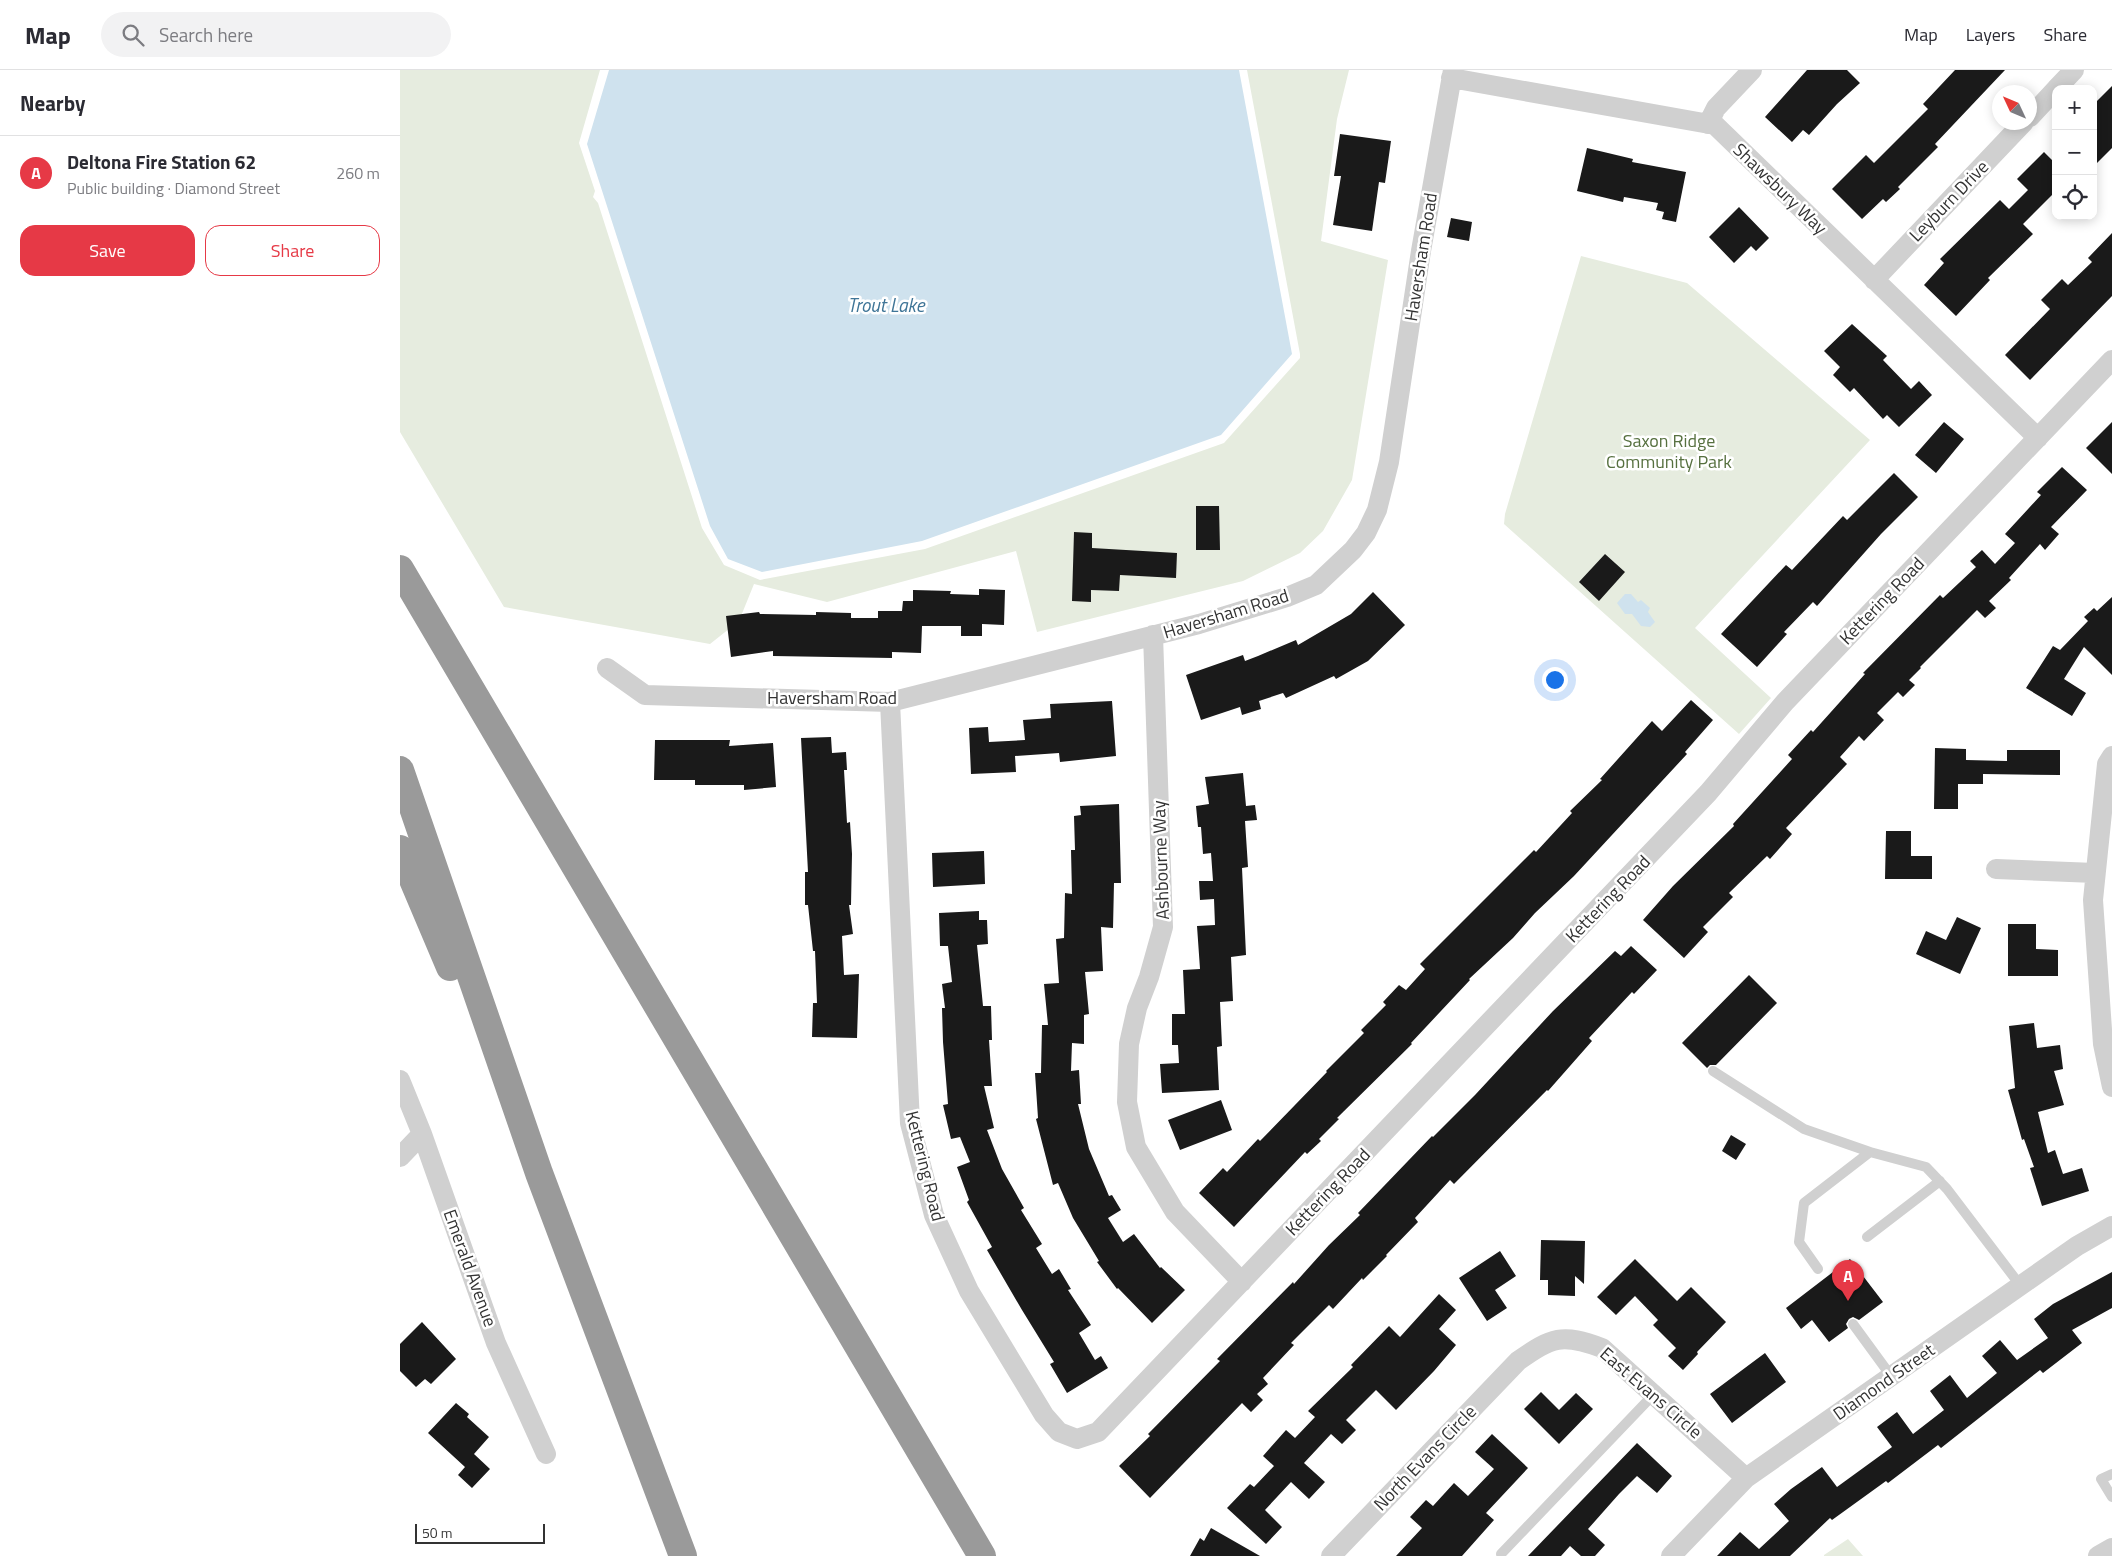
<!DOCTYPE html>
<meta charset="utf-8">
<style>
:root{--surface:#fff;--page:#f2f2f3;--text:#2b2b33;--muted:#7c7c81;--line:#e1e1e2;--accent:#e63946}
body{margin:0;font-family:"Titillium Web",sans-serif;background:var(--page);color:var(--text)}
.controls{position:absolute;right:15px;top:15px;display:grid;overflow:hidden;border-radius:10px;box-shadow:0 2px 12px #0003}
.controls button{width:45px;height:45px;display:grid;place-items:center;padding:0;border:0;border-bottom:1px solid var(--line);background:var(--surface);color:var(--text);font:25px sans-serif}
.compass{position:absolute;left:1592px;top:15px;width:45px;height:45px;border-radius:50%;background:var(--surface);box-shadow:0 2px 12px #0003;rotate:314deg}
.scale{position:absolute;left:15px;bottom:12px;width:130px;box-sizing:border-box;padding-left:5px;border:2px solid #333;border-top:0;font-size:14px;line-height:18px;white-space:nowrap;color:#333;-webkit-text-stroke:4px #fff;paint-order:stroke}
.you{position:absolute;left:1154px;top:609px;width:18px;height:18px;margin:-12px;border:4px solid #fff;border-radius:50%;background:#1a73e8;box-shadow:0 0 0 8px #1a73e833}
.badge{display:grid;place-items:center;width:32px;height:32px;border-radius:50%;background:var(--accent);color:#fff;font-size:16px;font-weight:700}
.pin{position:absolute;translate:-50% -41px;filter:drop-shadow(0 1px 2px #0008)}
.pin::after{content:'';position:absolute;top:26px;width:18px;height:15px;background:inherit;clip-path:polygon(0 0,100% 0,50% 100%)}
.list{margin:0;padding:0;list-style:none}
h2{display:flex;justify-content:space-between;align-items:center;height:65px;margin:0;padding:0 20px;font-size:21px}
h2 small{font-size:16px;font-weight:400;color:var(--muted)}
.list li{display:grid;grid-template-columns:32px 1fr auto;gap:15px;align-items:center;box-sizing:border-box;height:75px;padding:0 20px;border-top:1px solid var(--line)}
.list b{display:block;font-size:19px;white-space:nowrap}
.list p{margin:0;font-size:16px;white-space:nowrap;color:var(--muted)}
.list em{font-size:16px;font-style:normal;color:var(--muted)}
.actions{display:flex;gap:10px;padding:15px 20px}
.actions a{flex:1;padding:11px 0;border:1px solid var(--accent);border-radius:15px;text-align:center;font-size:18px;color:var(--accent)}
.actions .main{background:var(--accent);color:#fff}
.icon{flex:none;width:28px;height:28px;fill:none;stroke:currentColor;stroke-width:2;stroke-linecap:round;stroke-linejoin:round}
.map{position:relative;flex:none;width:1712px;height:1486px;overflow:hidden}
header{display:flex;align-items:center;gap:30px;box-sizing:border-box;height:70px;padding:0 25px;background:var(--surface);border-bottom:1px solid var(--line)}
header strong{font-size:24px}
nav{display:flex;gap:28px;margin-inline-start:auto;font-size:18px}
.search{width:350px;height:45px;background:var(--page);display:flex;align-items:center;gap:12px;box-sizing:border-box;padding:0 18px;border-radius:28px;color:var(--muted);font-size:19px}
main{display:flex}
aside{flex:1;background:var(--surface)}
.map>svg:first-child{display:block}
.green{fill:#e6ecdf}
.water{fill:#cfe2ee}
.building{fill:#1a1a1a}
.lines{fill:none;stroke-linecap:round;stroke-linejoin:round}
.lane{stroke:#d0d0d0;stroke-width:10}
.street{stroke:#d0d0d0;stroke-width:20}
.highway{stroke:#9a9a9a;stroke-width:28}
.labels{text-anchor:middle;stroke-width:5;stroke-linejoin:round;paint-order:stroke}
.street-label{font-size:18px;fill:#333;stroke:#fff}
.park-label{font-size:18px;fill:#56703f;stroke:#fff}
.water-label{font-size:19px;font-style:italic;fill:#3f7597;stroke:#fff}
</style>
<header>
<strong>Map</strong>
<div class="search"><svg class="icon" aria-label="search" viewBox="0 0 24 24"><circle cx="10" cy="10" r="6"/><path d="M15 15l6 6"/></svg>Search here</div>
<nav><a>Map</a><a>Layers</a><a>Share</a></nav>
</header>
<main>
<aside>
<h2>Nearby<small></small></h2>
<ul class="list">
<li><span class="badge">A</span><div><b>Deltona Fire Station 62</b><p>Public building · Diamond Street</p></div><em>260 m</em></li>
</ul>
<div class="actions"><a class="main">Save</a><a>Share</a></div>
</aside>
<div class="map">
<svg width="1712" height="1486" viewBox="0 0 1712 1486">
<rect width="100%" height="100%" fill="#fff"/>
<path class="green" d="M0,0H200L179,73L195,121L193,127L198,133L302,458L324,495L360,510L525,479L824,373L900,288V284L847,0H949L937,49L921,171L988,190L952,410L923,461L900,483L843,511L637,562L616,481L427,532L354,514L339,551L310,574L104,537L0,362Z
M1181,186L1287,213L1470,370L1295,558L1371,628L1339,664L1104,454L1105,444Z
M1448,1469L1463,1486H1424V1485Z"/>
<path class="water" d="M209,0H839L892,284L821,365L522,471L362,502L328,489L310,456L187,74Z
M1225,524H1231L1238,532L1241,530L1250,538L1248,542L1255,552L1250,557L1241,556L1232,544H1225L1217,533Z"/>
<path class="building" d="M1407,0H1447L1460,13L1437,34L1409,65L1403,60L1392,72L1365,47Z
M1555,0H1605L1535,74L1538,77L1498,117L1500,119L1486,132L1483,129L1462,149L1432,119L1466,85L1474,93L1528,39L1523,34Z
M1712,16V78L1693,97V35Z
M940,64L991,71L985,113L979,112L972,161L933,155L941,106H934Z
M1187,78L1233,89L1232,92L1286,102L1276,152L1262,149L1264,142L1256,140L1258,133L1224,127L1223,132L1177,121Z
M1644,82L1656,94V121L1623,154L1633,164L1588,208L1590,210L1556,246L1524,215L1544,193L1540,189L1600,130L1609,139L1628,120L1617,109Z
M1339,137L1369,168L1356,181L1351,176L1334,193L1309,167Z
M1051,148L1072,152L1069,171L1047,167Z
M1712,163V226L1630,310L1605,285L1650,239L1641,230L1662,209L1668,215L1692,192L1688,188Z
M1452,254L1487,286L1483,290L1511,319L1519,311L1532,325L1499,357L1487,345L1483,349L1454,318L1450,322L1433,305L1440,297L1424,281Z
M1544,352L1564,369L1536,403L1515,385Z
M1712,352V404L1686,378Z
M1662,397L1687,420L1651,457L1659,464L1645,480L1640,474L1609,508L1611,510L1589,531L1596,538L1585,548L1577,540L1520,597L1521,598L1509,610L1515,615L1503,627L1498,622L1477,643L1484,650L1464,671L1459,666L1440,687L1447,694L1386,758L1392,764L1370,789L1367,786L1329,823L1333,827L1303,857L1308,862L1284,888L1243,850L1273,816L1334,756L1333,754L1392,689L1388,685L1411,660L1413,662L1465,604L1463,603L1540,525L1543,528L1576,497L1570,491L1582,480L1595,494L1615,473L1605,464L1641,425L1637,422Z
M1494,403L1518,427L1481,464L1417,536L1413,532L1384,562L1387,564L1357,597L1321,564L1386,495L1392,500L1443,446L1447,450Z
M796,436H819L820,480H796Z
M674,462L692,463V478L777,483L776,508L720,505L719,521L691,520V532L672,531Z
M1205,484L1225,502L1199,531L1179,512Z
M579,519L605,520L604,555L582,554V566H561V556H522L521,583L492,582V588L373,586V581L331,587L326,546L359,542L360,544L416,545V542L451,543V548H478V541H502L503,531H513V520L551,521L550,524L579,525Z
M973,522L1005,555L968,591L936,609L934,606L886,628L883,623L859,631L861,639L842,645L840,637L801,650L786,605L843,585L845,591L858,586L896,570L898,575L951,544Z
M1712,527V605L1684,577L1664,609L1686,623L1672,646L1626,618L1653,576L1660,580L1688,551L1684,547L1694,538L1697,541Z
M1291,630L1313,650L1285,682L1287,684L1174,806L1135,843L1113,868L1069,909L1070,910L1011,973L1012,974L937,1048L939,1049L919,1069L921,1071L907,1084L905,1082L834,1157L799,1123L823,1098L827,1102L858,1069L860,1071L927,1002L926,1001L964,963L961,960L986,935L983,932L999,915L1006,920L1025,899L1020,894L1134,780L1136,782L1172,743L1170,741L1202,710L1200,709L1252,651L1262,661Z
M712,631L716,686L660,692L659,683L615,686L616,702L571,704L569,658L588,657L589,672L625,670L623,650L651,648L650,634Z
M431,667L432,683L446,682L447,700H444L447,753L450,752L452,784L451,835H449L453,864L442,866L444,905L459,904L457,968L412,967L413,933H417L415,881H413L408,835H405V802H408L401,668Z
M255,670H330L329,676L373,673L376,717L344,720V715H295V710H254Z
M1535,678L1566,679V690L1607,691V680H1660V705L1583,704V714H1558V739H1534Z
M843,703L846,736L855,735L857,750L845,751L848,797L842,798L846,885L831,887L833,931L820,932L822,976L817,977L819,1020L762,1023L760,994L779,993L778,975H772V944H785L783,900L800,899L797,856L815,855L814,829L800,830L799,811H813L811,783L803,784L801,757H798L796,736L809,734L805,707Z
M719,734L721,813H714L713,858L701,857L703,901L685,902L689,944L684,945V974L672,973L671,1001L679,1000L681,1034H678L689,1079L709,1126L712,1125L721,1140L708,1148L723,1172L734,1164L760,1198L761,1197L785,1220L752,1253L718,1218L717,1219L697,1192L699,1191L673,1148L658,1113L653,1115L636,1049L638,1048L635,1003H641L642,955H648L644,914L659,913L656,869L664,868L665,823L672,824L671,780H675L674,746L681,745L680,736Z
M1486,761H1511V786H1532V809H1485Z
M584,781L585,814L533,817L532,783Z
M579,841V850H587L588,874L577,875L583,936H591L592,970H589L592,1016H584L594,1058L587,1060L602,1099L624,1138L621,1140L642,1174L636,1178L652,1204L659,1199L671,1219L668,1220L691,1255L679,1263L695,1290L701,1286L708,1298L667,1323L650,1294L654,1292L622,1240L587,1180L592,1177L567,1132L569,1130L557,1097L570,1092L560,1067L551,1069L543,1035L548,1034L543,972L542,938H545L542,914L552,912L548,876H540L539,843Z
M1557,847L1581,858L1560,904L1516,884L1526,861L1546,870Z
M1608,854H1636V879L1658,880V906H1608Z
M1231,876L1257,900L1234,924L1232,922L1189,968L1192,971L1148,1021L1147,1020L1054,1114L1050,1110L1015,1148L1018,1152L986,1185L987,1186L963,1210L962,1208L933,1239L929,1235L891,1273L894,1275L863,1308L868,1314L857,1324L863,1330L851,1342L842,1333L750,1428L719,1396L750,1366L748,1364L820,1291L817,1289L893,1212L894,1214L929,1175L960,1145L958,1143L1032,1066L1033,1067L1075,1025L1153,941L1215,881L1221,886Z
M1349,905L1377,933L1316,995H1310L1307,998L1282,973Z
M1634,953L1637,978L1660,975L1663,999L1654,1001L1664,1035L1638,1042L1648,1083L1655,1080L1663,1104L1682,1098L1689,1121L1642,1136L1630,1098L1634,1097L1624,1069L1622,1070L1608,1020L1615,1018L1609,956Z
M821,1030L832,1060L780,1080L768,1050Z
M1331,1065L1346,1074L1336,1090L1322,1081Z
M1141,1170L1185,1171L1184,1214L1175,1206V1226L1148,1225V1210H1140Z
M1100,1181L1116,1206L1095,1220L1107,1238L1087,1251L1059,1208Z
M1235,1189L1277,1231L1291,1217L1326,1252L1297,1282L1298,1284L1283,1300L1268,1286L1276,1278L1253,1255L1258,1250L1235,1226L1216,1245L1197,1227Z
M1450,1189L1483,1232L1459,1250L1453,1247L1449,1249L1446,1254L1448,1258L1429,1272L1412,1250L1401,1259L1386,1238Z
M1712,1202V1238L1672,1260L1682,1273L1643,1303L1640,1300L1541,1378L1538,1375L1488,1413L1486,1411L1432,1450L1430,1448L1390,1486H1317L1340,1462L1359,1479L1389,1451L1374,1434L1391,1419L1422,1397L1437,1417L1492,1377L1477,1357L1497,1342L1513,1364L1544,1340L1530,1321L1550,1305L1567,1328L1597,1303L1582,1286L1600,1270L1617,1290L1648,1268L1634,1249L1653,1234Z
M1039,1224L1056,1240L1039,1259L1056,1275L1034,1301L996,1340L976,1320L946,1350L956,1360L942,1374L931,1364L904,1393L925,1412L909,1429L891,1412L865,1440L882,1457L866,1474L827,1438L850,1414L854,1417L874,1396L863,1386L886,1360L895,1368L915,1347L908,1341L953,1297L951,1295L989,1256L1000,1267Z
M22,1252L56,1289L31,1314L25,1309L16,1317L0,1301V1274Z
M1365,1283L1386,1312L1332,1353L1310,1324Z
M1141,1322L1159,1340L1176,1323L1193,1339L1159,1374L1124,1339Z
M56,1333L69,1344L67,1347L89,1367L74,1384L90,1399L72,1418L58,1405L65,1397L28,1363Z
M1092,1364L1128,1398L1086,1443L1094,1450L1062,1486H996L1022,1458L1010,1447L1026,1430L1033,1436L1054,1413L1068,1426L1094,1399L1075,1382Z
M1237,1373L1272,1406L1257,1423L1237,1406L1219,1424L1188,1459L1205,1475L1195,1486H1181L1170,1476L1161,1486H1128Z
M811,1458L860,1486H790L800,1468L804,1471Z"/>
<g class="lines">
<path class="lane" d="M1313,1001L1404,1059L1470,1082
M1467,1167L1540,1111
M1418,1199L1399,1172L1404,1133L1470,1082L1526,1097L1547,1119L1620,1215
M1453,1254L1491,1306
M1712,1404L1701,1409L1712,1427
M1101,1484L1254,1324"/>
<path class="street" d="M1051,8L1315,55L1638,368
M1656,19L1674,0
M1630,47L1656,19
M1308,54L1316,38L1352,0
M1474,210L1624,52
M753,565L763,857L749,907L737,938L729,974L727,1032L736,1077L775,1142L842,1212
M207,598L245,625L490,632L799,554L887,527L916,515L953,480L966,463L977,440L989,392L1021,181L1053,0
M490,632L510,1053L534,1145L569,1221L644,1345L659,1362L677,1369L698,1362L1308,723L1385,632L1712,290
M1712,686L1707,694L1693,830L1703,974L1712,1017
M1596,799L1695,803
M0,1010L22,1064L96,1273L146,1384
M0,1087L22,1064
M931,1486L1118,1291C1152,1267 1162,1263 1202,1278L1346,1408
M1271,1486L1346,1408L1677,1176L1712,1156
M1698,1486L1712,1478"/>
<path class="highway" d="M0,499L582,1486
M0,700L139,1103L283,1486
M0,779L50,897"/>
</g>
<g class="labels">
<g class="street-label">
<text transform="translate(1380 119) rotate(44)" y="6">Shawsbury Way</text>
<text transform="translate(1549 131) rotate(-46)" y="6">Leyburn Drive</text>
<text transform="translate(1021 187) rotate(-81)" y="6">Haversham Road</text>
<text transform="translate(1482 531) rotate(-46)" y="6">Kettering Road</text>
<text transform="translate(826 544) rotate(-17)" y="6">Haversham Road</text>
<text x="432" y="634">Haversham Road</text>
<text transform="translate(761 790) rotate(-92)" y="6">Ashbourne Way</text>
<text transform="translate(1208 829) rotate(-46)" y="6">Kettering Road</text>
<text transform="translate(525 1096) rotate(76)" y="6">Kettering Road</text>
<text transform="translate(928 1122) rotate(-46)" y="6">Kettering Road</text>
<text transform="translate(70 1198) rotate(70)" y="6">Emerald Avenue</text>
<text transform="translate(1484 1312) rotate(-35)" y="6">Diamond Street</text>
<text transform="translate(1251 1323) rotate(41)" y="6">East Evans Circle</text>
<text transform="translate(1025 1388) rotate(-46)" y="6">North Evans Circle</text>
</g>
<g class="park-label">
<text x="1269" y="377">Saxon Ridge<tspan x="1269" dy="21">Community Park</tspan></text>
</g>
<g class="water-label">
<text x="486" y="242">Trout Lake</text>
</g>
</g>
</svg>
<div class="controls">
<button>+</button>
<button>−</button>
<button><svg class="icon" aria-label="locate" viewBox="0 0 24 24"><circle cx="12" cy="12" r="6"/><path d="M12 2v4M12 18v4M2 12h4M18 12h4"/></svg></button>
</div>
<svg class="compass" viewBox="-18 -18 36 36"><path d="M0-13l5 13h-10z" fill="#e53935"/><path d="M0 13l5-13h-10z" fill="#7c7c81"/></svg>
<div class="scale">50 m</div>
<div class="you"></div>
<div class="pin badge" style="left:1448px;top:1231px">A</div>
</div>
</main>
